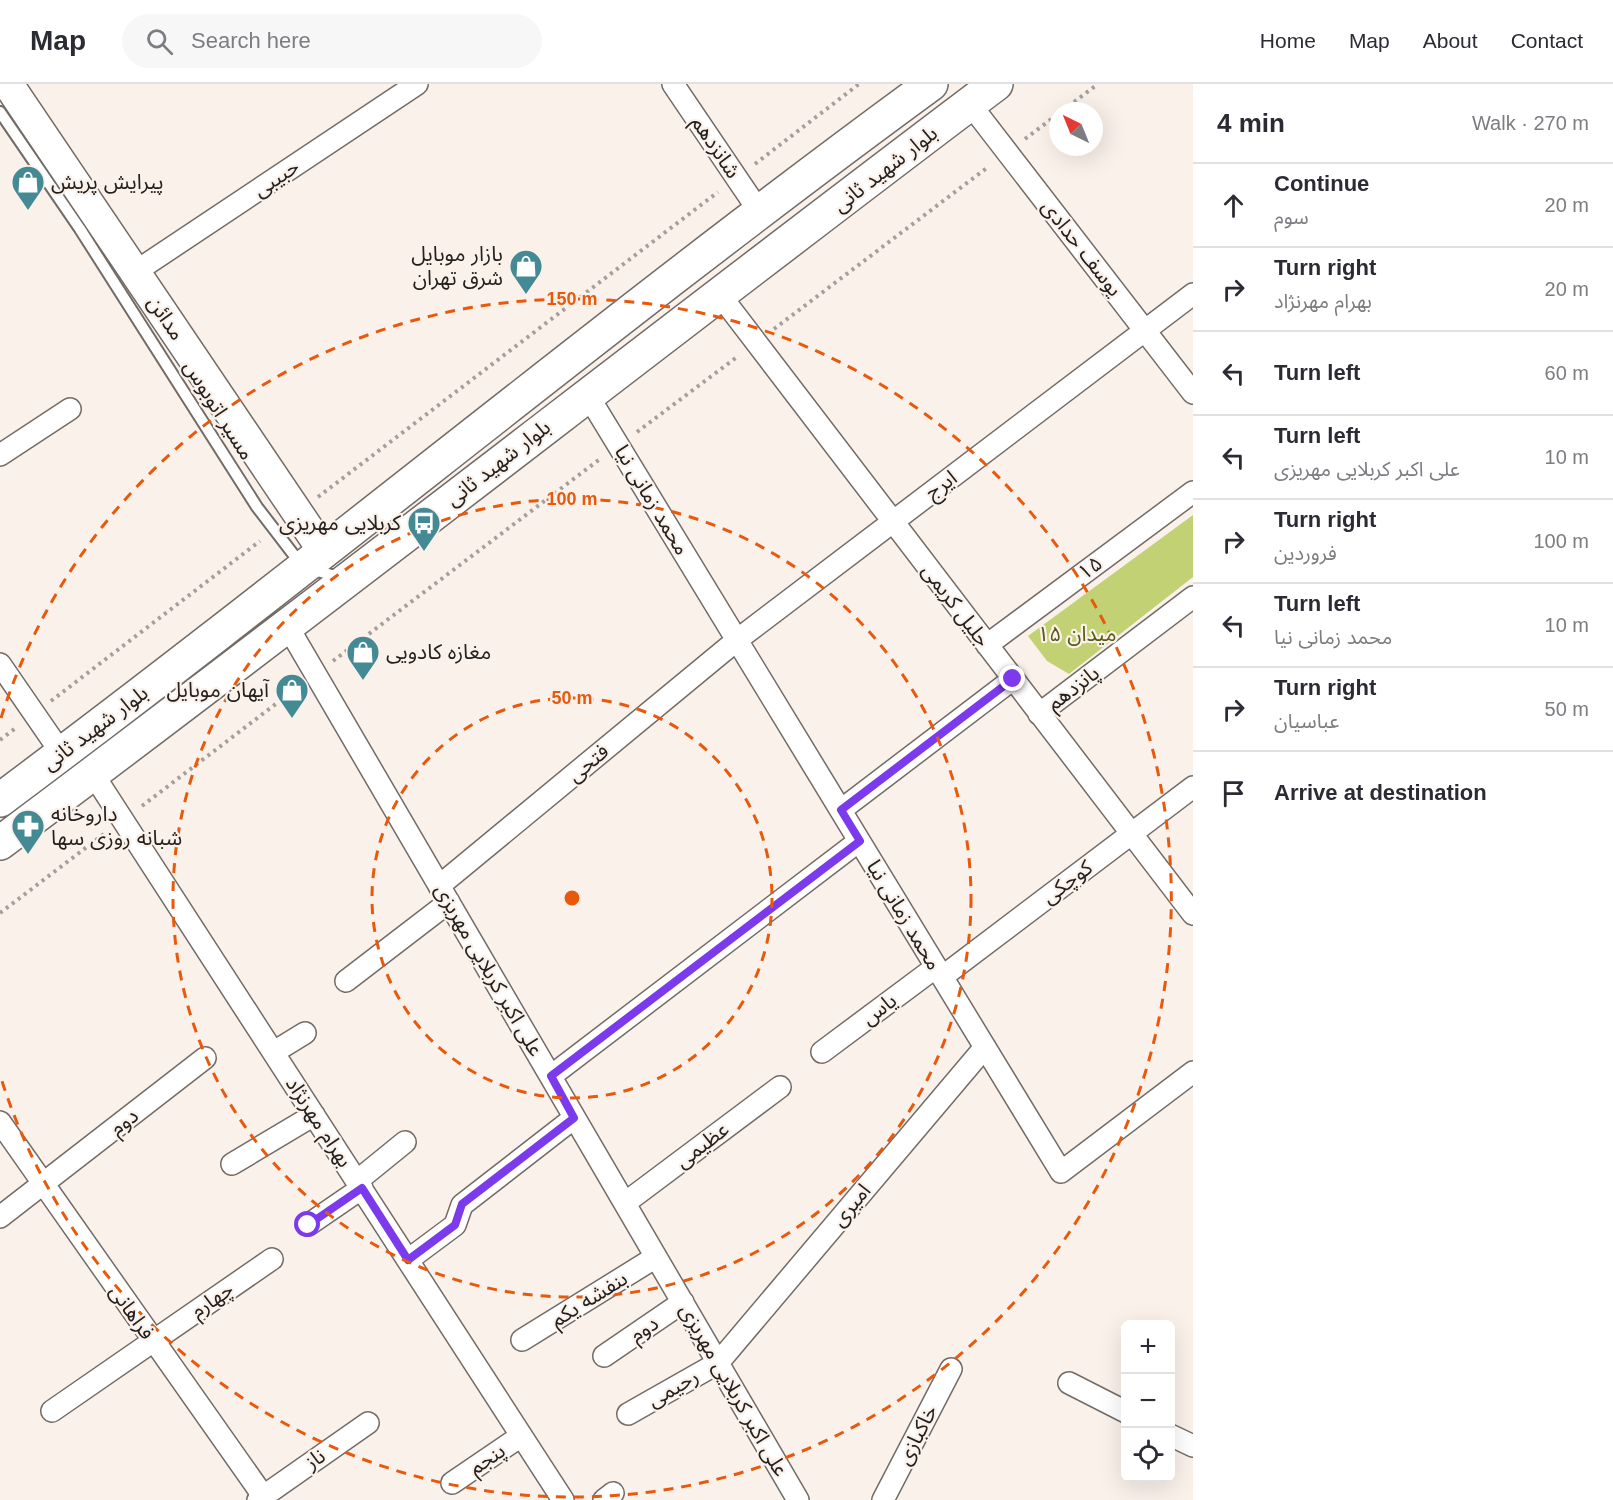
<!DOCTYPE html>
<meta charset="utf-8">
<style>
:root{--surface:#fff;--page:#f7f7f7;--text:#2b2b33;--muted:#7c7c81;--line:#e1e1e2}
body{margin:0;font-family:Arial,"Noto Sans Arabic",sans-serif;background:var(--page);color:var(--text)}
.controls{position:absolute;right:18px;bottom:18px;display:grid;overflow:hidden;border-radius:9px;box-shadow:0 6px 24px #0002}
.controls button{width:54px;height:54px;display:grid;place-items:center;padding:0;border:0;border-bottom:2px solid var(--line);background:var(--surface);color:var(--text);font:30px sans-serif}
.compass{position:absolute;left:1049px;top:18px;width:54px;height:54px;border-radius:50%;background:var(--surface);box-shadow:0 6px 24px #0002;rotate:317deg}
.stop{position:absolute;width:18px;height:18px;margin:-14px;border:4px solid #7c3aed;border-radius:50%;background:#fff}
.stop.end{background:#7c3aed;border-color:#fff;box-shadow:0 2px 6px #0008}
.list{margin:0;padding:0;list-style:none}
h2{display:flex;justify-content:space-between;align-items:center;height:78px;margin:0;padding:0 24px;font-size:26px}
h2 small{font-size:20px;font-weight:400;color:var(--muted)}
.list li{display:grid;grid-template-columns:39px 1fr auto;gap:18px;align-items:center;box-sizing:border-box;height:84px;padding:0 24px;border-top:2px solid var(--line)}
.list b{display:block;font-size:22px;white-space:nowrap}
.list p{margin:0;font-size:20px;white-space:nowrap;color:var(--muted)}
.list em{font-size:20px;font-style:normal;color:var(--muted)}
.icon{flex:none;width:33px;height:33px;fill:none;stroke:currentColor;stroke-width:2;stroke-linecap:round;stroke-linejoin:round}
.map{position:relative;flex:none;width:1193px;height:1416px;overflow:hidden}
header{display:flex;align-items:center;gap:36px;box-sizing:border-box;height:84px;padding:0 30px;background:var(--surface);border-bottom:2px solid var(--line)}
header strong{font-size:28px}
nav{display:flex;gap:33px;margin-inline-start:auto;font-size:21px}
.search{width:420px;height:54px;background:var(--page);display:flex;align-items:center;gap:15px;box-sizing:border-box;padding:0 21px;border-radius:33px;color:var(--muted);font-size:22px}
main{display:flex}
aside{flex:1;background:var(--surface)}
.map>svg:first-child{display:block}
.green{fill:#c3d175}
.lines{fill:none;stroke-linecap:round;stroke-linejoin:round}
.service-casing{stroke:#736b66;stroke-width:14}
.minor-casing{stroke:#736b66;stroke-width:24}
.secondary-casing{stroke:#736b66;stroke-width:33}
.primary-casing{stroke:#736b66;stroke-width:36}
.path{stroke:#a59e9a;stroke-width:4;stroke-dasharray:3 4.5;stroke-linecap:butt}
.service{stroke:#fff;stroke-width:10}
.minor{stroke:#fff;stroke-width:21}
.secondary{stroke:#fff;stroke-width:30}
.primary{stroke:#fff;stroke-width:33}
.route{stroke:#7c3aed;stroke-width:8}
.ring{fill:none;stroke:#e8590c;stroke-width:3;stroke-dasharray:10 8}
.labels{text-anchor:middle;stroke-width:4.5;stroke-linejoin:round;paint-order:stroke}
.street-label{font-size:21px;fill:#23201e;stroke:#fbf1eb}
.poi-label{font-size:21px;fill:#23201e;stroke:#fbf1eb;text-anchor:start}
.park-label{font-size:21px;fill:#525b15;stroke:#fbf1eb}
.centre{fill:#e8590c;stroke:#fbf1eb;stroke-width:3}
.ring-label{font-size:18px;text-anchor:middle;font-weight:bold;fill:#e8590c;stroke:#fbf1eb;stroke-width:4.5;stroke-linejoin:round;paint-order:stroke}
</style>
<header>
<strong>Map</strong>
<div class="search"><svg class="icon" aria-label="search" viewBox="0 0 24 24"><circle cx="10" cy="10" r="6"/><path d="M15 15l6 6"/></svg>Search here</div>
<nav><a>Home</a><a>Map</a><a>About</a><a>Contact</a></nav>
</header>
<main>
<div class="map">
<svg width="1193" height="1416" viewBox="0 0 1193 1416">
<rect width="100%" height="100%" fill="#fbf1eb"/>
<path class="green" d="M1193,431V493L1069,590L1047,577L1028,552Z"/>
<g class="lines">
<defs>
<path id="service" d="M0,28L80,145L257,423L303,483L339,493"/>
<path id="minor" d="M673,0L759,127
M970,20L1193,309
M135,188L417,0
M720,211L1193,830
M587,310L1061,1088L1193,988
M0,371L70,325
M288,543L798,1416
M987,561L1193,408
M0,580L62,670
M1039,630L1193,513
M93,690L563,1416
M841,726L1013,595
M439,802L737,556L1193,210
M942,893L1193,703
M346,897L449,818
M274,968L305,949
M822,968L936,883
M551,992L859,757
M0,1038L266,1416
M232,1080L314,1031
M357,1097L405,1058
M625,1119L780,1003
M0,1133L205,974
M308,1141L362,1104
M408,1176L455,1141L462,1121L574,1034
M522,1256L656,1173
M604,1272L683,1218
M1069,1299L1126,1328
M52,1327L272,1175
M628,1330L718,1279L985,963
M1170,1351L1193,1362
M452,1399L521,1352
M258,1416L368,1339
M604,1416L613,1409
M883,1416L951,1285"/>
<path id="secondary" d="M8,0L324,468"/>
<path id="primary" d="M0,716C314,482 615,231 931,0
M0,759C335,509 663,251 996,0"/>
</defs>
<use href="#service" class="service-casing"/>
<use href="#minor" class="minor-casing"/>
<use href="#secondary" class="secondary-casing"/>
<use href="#primary" class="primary-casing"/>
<path class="path" d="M1062,27L1098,0
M1025,55L1058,30
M755,80L859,0
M774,245L988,83
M637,348L737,273
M318,413L718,108
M333,577L600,375
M51,617L260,457
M0,656L17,643
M142,722L298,603
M0,829L104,750"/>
<use href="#service" class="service"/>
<use href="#minor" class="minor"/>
<use href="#secondary" class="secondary"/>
<use href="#primary" class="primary"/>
</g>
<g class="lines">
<path class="route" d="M308,1141L362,1104L408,1176L455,1141L462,1120L574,1034L551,992L860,757L841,726L1013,595"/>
</g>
<g class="ring">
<circle cx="572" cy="814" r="200"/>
<circle cx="572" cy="814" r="399"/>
<path d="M1 634A599 599 0 1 1 1 994"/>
</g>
<defs>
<symbol id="shop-pin" viewBox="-11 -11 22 30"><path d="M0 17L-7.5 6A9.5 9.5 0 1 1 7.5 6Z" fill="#448a94" stroke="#fbf1eb"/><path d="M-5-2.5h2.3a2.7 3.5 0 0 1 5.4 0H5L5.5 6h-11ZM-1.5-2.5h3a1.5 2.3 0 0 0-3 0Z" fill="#fff"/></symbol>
<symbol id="bus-pin" viewBox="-11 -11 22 30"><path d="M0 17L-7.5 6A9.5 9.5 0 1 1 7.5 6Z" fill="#448a94" stroke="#fbf1eb"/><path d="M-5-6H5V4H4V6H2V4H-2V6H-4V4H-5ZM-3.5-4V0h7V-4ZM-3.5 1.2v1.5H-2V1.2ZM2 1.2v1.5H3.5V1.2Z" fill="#fff"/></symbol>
<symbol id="pharmacy-pin" viewBox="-11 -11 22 30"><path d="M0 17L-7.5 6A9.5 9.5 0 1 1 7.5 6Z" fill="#448a94" stroke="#fbf1eb"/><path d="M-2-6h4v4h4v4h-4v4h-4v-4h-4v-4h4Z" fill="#fff"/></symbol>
</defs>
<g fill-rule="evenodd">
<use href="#shop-pin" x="9" y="79" width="38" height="52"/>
<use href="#shop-pin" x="507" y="163" width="38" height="52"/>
<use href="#bus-pin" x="405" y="420" width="38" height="52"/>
<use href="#shop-pin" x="344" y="549" width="38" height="52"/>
<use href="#shop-pin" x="273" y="587" width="38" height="52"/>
<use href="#pharmacy-pin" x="9" y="723" width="38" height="52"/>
</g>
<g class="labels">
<g class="street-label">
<text transform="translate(716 63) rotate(56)" y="7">شانزدهم</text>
<text transform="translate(885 85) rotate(-38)" y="7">بلوار شهید ثانی</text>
<text transform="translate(276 94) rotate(-34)" y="7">حبیبی</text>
<text transform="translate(1082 164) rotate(52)" y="7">یوسف حدادی</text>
<text transform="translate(166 234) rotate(56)" y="7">مدائن</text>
<text transform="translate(219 326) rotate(58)" y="7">مسیر اتوبوس</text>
<text transform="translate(498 379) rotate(-38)" y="7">بلوار شهید ثانی</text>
<text transform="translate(941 401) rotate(-37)" y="7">ایرج</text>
<text transform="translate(652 416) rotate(59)" y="7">محمد زمانی نیا</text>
<text transform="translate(1090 484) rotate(-37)" y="7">۱۵</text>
<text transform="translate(956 521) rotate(53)" y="7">جلیل کریمی</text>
<text transform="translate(1073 604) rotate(-37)" y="7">پانزدهم</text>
<text transform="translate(95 644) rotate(-37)" y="7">بلوار شهید ثانی</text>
<text transform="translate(588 679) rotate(-40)" y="7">فتحی</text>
<text transform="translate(1067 798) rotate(-37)" y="7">کوچکی</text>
<text transform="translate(904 831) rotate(59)" y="7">محمد زمانی نیا</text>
<text transform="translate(489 886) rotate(60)" y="7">علی اکبر کربلایی مهریزی</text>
<text transform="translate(879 925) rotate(-37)" y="7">یاس</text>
<text transform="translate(124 1038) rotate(-38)" y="7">دوم</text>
<text transform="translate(319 1038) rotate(57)" y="7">بهرام مهرنژاد</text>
<text transform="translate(702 1061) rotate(-37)" y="7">عظیمی</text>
<text transform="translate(851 1121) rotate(-50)" y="7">امیری</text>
<text transform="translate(589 1215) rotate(-32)" y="7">بنفشه یکم</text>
<text transform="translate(212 1216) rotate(-35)" y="7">چهارم</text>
<text transform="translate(132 1228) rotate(55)" y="7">فراهانی</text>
<text transform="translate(644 1245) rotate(-34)" y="7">دوم</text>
<text transform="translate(673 1304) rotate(-30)" y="7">رحیمی</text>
<text transform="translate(734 1306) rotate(60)" y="7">علی اکبر کربلایی مهریزی</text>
<text transform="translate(917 1351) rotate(-63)" y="7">خاکبازی</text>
<text transform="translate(315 1375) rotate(-35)" y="7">ناز</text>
<text transform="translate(487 1375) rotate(-34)" y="7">پنجم</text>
</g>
<g class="poi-label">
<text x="51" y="105">پیرایش پریش</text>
<text x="503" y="177" text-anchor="end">بازار موبایل<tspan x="503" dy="24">شرق تهران</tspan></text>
<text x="401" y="446" text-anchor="end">کربلایی مهریزی</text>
<text x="386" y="575">مغازه کادویی</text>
<text x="269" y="613" text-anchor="end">آیهان موبایل</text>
<text x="51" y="737">داروخانه<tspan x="51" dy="24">شبانه روزی سها</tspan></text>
</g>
<g class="park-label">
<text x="1077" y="557">میدان ۱۵</text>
</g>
</g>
<circle cx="572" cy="814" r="9" class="centre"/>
<g class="ring-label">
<text x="572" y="221">150 m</text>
<text x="572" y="421">100 m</text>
<text x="572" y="620">50 m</text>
</g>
</svg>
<div class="controls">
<button>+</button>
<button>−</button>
<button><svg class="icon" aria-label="locate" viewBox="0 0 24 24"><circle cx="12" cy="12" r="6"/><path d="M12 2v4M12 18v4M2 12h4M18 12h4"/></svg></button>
</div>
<svg class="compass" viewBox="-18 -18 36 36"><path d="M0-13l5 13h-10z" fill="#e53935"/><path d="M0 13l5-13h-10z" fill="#7c7c81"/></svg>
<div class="stop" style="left:308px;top:1141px"></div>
<div class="stop end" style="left:1013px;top:595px"></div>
</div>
<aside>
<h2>4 min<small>Walk · 270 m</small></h2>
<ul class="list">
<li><svg class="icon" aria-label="ahead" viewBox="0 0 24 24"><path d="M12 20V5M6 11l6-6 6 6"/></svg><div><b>Continue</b><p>سوم</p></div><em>20 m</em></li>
<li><svg class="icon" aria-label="right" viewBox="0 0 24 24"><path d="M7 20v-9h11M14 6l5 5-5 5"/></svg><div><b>Turn right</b><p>بهرام مهرنژاد</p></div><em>20 m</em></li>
<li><svg class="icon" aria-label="left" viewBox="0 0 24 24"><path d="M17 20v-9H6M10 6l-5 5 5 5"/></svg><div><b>Turn left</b></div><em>60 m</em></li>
<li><svg class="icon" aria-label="left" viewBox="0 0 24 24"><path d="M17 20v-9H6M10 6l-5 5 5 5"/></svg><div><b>Turn left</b><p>علی اکبر کربلایی مهریزی</p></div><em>10 m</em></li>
<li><svg class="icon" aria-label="right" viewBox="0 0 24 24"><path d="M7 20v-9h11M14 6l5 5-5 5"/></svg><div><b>Turn right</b><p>فروردین</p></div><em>100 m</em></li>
<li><svg class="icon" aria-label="left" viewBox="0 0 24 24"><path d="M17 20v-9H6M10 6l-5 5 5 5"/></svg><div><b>Turn left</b><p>محمد زمانی نیا</p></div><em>10 m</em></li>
<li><svg class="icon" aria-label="right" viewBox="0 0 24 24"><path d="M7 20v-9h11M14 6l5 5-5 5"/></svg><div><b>Turn right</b><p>عباسیان</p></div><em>50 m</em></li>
<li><svg class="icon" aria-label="arrive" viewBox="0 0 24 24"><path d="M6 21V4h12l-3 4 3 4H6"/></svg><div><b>Arrive at destination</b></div></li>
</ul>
</aside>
</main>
